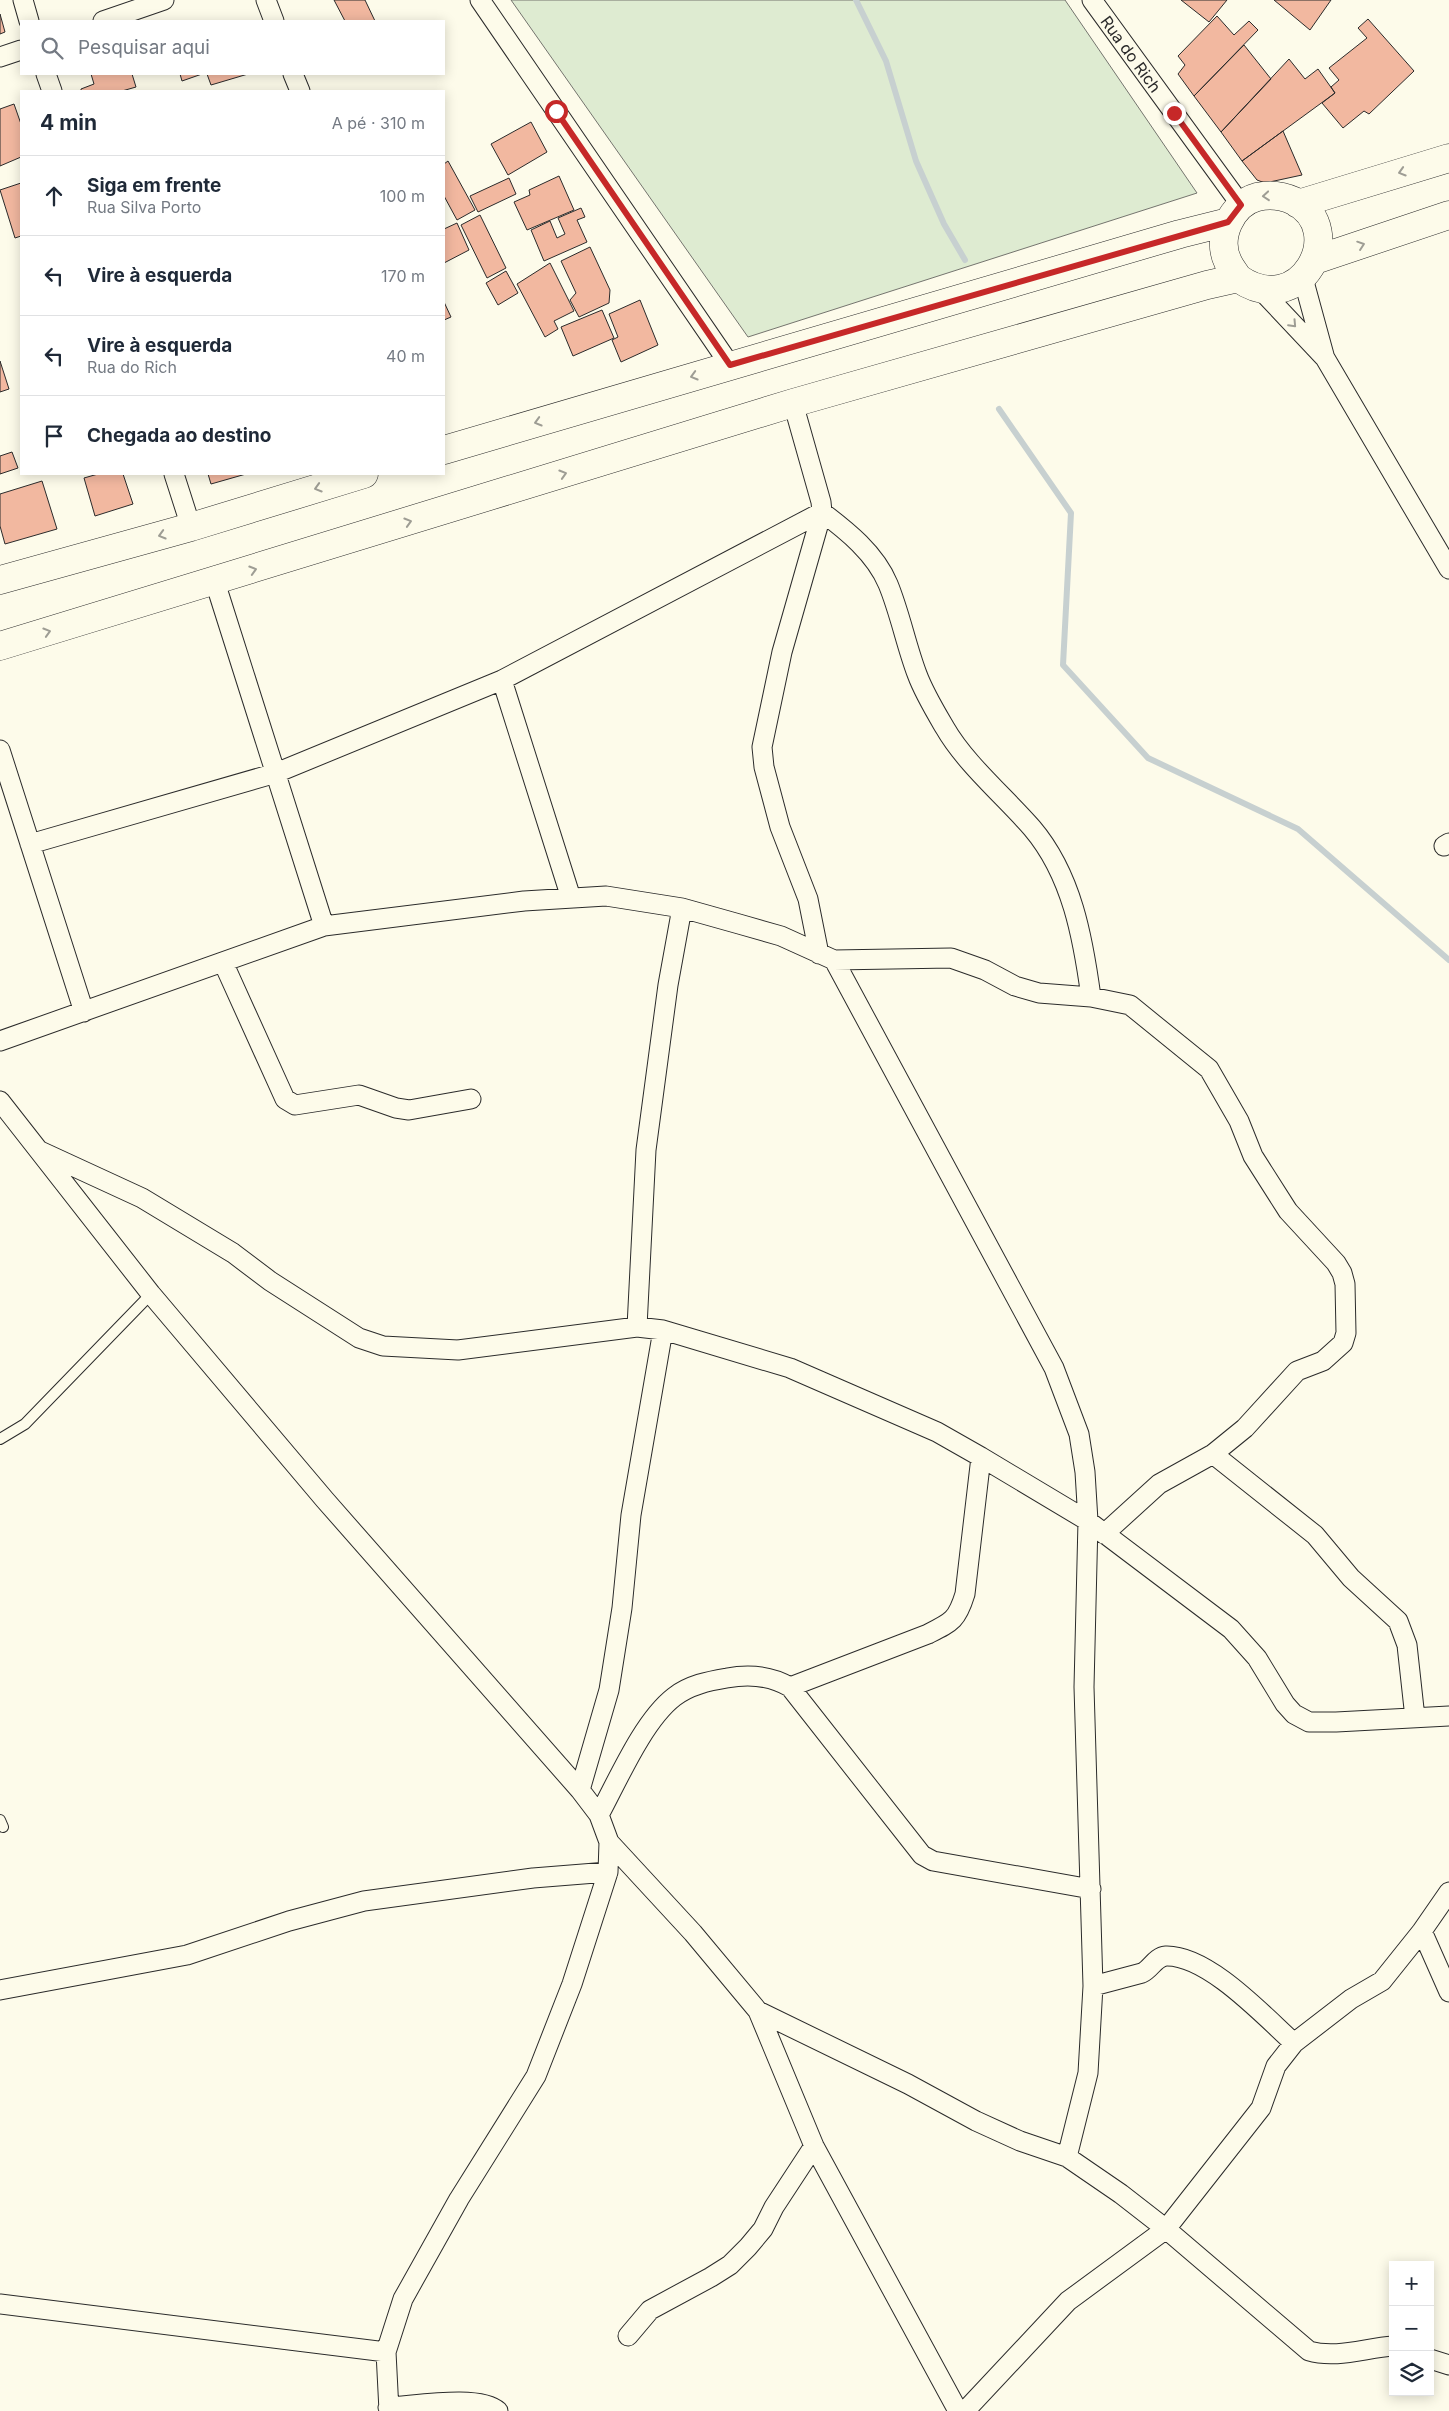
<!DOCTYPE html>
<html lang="pt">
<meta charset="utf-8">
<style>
:root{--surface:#fff;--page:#f2f2f3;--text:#1f2937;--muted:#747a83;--line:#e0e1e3}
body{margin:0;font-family:Inter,sans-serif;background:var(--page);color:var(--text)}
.controls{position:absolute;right:15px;bottom:15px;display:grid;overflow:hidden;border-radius:0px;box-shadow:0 2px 12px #0003}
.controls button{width:45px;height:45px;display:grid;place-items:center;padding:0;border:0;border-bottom:1px solid var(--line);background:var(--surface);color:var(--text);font:25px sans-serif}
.stop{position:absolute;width:15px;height:15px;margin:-11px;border:4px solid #c62828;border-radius:50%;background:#fff}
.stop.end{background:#c62828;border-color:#fff;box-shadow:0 1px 5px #0008}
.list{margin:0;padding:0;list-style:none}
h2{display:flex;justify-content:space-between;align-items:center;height:65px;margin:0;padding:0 20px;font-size:21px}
h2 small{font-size:16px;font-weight:400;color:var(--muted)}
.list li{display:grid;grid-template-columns:32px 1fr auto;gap:15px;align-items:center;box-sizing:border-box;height:80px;padding:0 20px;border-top:1px solid var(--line)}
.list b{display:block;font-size:19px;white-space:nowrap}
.list p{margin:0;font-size:16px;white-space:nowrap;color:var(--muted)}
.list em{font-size:16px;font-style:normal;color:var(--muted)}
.icon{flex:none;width:28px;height:28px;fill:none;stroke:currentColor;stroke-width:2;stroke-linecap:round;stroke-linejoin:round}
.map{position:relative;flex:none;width:1449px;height:2411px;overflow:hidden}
.search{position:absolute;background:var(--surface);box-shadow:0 2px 12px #0003;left:20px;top:20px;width:425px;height:55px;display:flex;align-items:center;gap:12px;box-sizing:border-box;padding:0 18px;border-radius:0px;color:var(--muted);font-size:19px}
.panel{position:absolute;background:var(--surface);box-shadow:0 2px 12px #0003;left:20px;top:90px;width:425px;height:385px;border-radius:0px}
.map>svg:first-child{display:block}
.green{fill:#deebd1;stroke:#74746e}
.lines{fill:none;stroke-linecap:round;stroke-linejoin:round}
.stream{stroke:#c7d0d0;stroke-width:6}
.building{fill:#f2b8a0;stroke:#2b2b2b}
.lane-casing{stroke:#2b2b2b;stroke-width:12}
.street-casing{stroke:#2b2b2b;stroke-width:21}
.secondary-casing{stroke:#2b2b2b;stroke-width:29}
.lane{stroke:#fdfbea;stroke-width:10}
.street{stroke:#fdfbea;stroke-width:19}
.secondary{stroke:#fdfbea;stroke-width:28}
.oneway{stroke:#9e9d94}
.route{stroke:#c62828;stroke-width:6}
.labels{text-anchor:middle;stroke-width:4;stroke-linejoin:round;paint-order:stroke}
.street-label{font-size:16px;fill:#2b2b2b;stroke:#fdfbea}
</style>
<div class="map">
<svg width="1449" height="2411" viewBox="0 0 1449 2411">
<rect width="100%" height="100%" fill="#fdfbea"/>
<path class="green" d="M511,0H1065L1197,193L748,337Z"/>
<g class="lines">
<path class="stream" d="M856,0L886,61L916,161L944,224L965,260
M999,409L1071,513L1063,665L1148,758L1298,829L1449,960"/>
</g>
<path class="building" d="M334,0H365L375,21H345Z
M1181,0H1227L1209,22Z
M1274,0H1331L1310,30Z
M0,14L5,32L0,34Z
M1217,16L1234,35L1249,21L1258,30L1194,96L1178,74L1185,65L1178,56Z
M1368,19L1414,71L1369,114L1364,111L1343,128L1322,103L1335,93L1331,87L1339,80L1329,68L1367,38L1358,28Z
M1244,45L1271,79L1221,132L1194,96Z
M1289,59L1305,79L1318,69L1335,93L1242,161L1221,132Z
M91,74H132L136,87L122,91H81V89L94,84Z
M180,74H202L182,81Z
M207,74H248L211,85Z
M14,104L21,124V157L0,166V109Z
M531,122L547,152L508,175L491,144Z
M1283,131L1302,175L1265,183L1257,180L1242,161Z
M448,161L475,210L457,220L444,196V164Z
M559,176L574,210L527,230L514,202L530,195L529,190Z
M509,178L516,194L478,212L470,196Z
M21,183V236L15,238L0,190Z
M581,208L585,217L577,220L587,242L544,261L531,230L550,221L557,238L565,234L558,218Z
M480,215L506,268L487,278L461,225Z
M457,223L469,250L444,263V229Z
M590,247L610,290L609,303L579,317L570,300L576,293L561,261Z
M550,263L574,311L554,321L558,329L545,337L517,284Z
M506,271L518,293L498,305L486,283Z
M640,300L658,345L621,362L612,340L618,337L609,314Z
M444,302L451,317L444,320Z
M602,310L614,338L573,356L561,327Z
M0,361L9,389L0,392Z
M12,452L18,468L0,474V456Z
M98,474H123L133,504L95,516L84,478Z
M208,474H246L211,484Z
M42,481L57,529L5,544L0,526V494Z"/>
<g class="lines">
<defs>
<path id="lane" d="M0,1439L25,1424L151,1294
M0,1820L3,1827"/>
<path id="street" d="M23,0L29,21
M266,0L274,21
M480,0L730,365
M1092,0L1241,205
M103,21L164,0
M0,57L21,50
M46,74L52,91
M293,74L300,91
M1303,278L1324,355
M1260,289L1325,358L1449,569
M174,474L191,527
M502,680L571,898
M0,750L84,1012
M30,844L276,773L502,680L822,512L821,502L793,403
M1444,846L1449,843
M324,926L524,901L606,896L682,908L739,924L781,936L834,960L1054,1368L1079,1434L1085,1472L1088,1521L1084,1687L1093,1986L1088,2073L1067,2157
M819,954L808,899L780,827L764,767L762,747L782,652L822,512C847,531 875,553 888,584C900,613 906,645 917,674C924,693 935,711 945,728C965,763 1005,797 1032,828C1072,875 1083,938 1091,997
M834,960L951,958L985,970L1015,986L1039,993L1091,997L1130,1005L1209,1069L1239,1121L1253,1156L1288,1211L1336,1263L1342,1273L1345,1284L1346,1333L1343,1343L1323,1361L1297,1371L1245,1428L1213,1454L1159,1484L1104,1534
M223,962L285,1099L295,1105L359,1095L396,1108L409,1110L471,1099
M0,1041L324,926L215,582
M0,1101L151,1294L325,1500L580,1790L599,1815L609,1842L608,1872L572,1984L536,2076L459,2199L403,2299L386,2352L389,2411
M40,1151L142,1198L233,1253L270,1281L359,1338L383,1346L458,1350L637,1327L663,1330L790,1368L937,1432L981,1457L1088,1521L1231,1629L1257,1658L1285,1704L1294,1714L1309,1722H1336L1449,1716
M637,1327L646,1150L668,985L682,908
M1213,1454L1315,1535L1351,1578L1398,1621L1407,1645L1415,1718
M790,1687L928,1634C952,1622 957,1620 965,1594L981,1457
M580,1790L609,1690L622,1608L631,1515L663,1330
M599,1815C618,1780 643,1721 674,1697C689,1685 709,1681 727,1678C748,1674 771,1676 790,1687L922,1855L933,1861L1091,1889
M609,1842L693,1933L758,2011L814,2146L958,2411
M1422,1931L1449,1992
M1093,1986L1142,1973C1151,1969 1155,1957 1166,1956C1208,1955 1264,2016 1294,2043
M0,1990L187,1955L289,1921L364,1901L533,1878L608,1872
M758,2011L908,2084L976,2121L1020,2141L1067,2157L1121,2194L1166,2229L1309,2351C1336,2359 1365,2348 1393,2346
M0,2304L386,2352
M628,2336L650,2310L711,2277L730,2265L748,2247L763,2229L774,2207L814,2146
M1430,2359L1449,2365
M388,2407C413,2406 480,2394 498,2411
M965,2411L1068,2301L1166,2229L1261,2108L1276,2066L1294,2043L1351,1999L1382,1981L1422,1931L1449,1892"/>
<path id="secondary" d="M1298,204L1449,158
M1315,260L1449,215
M444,450L1180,234L1228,222
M0,580L191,527L364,474
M0,646L793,403L1207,285L1238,278C1300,322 1350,230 1294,201C1281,195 1270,194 1257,197C1231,204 1216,238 1228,262C1230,267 1235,273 1238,278"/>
</defs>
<use href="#lane" class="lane-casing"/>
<use href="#street" class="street-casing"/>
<use href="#secondary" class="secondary-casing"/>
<use href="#lane" class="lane"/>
<use href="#street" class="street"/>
<use href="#secondary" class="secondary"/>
</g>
<defs><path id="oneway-chevron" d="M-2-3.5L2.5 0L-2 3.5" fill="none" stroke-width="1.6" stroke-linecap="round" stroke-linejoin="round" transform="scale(1.25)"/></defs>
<g class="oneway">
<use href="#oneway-chevron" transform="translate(1402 172) rotate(163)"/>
<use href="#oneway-chevron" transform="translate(1266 196) rotate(175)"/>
<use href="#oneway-chevron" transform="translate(1361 245) rotate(-19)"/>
<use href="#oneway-chevron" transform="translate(1293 324) rotate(47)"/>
<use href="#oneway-chevron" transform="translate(694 376) rotate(164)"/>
<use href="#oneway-chevron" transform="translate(538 422) rotate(164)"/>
<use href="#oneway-chevron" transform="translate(563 474) rotate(-17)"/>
<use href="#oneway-chevron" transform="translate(318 488) rotate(163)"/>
<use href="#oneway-chevron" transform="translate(408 522) rotate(-17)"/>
<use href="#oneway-chevron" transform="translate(162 535) rotate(164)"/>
<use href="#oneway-chevron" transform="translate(253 570) rotate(-17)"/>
<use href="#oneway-chevron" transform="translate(47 632) rotate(-17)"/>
</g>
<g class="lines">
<path class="route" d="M556,111L730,365L1228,222L1241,205L1174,113"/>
</g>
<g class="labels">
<g class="street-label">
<text transform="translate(1131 54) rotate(54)" y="6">Rua do Rich</text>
</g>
</g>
</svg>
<div class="controls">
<button>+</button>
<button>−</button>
<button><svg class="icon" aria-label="layers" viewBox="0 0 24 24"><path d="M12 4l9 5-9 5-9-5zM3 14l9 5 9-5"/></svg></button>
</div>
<div class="stop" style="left:556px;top:111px"></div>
<div class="stop end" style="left:1174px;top:113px"></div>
<div class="search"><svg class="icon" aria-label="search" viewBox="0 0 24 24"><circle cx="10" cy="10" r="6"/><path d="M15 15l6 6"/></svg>Pesquisar aqui</div>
<section class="panel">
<h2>4 min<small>A pé · 310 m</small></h2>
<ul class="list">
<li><svg class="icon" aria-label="ahead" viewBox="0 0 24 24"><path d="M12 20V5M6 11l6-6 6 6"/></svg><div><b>Siga em frente</b><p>Rua Silva Porto</p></div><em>100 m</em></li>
<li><svg class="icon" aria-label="left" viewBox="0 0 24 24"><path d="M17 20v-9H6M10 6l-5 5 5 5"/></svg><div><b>Vire à esquerda</b></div><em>170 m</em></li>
<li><svg class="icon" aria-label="left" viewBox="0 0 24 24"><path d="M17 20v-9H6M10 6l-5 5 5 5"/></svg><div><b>Vire à esquerda</b><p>Rua do Rich</p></div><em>40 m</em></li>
<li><svg class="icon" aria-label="arrive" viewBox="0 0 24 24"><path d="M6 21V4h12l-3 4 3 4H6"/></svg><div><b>Chegada ao destino</b></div></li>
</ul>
</section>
</div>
